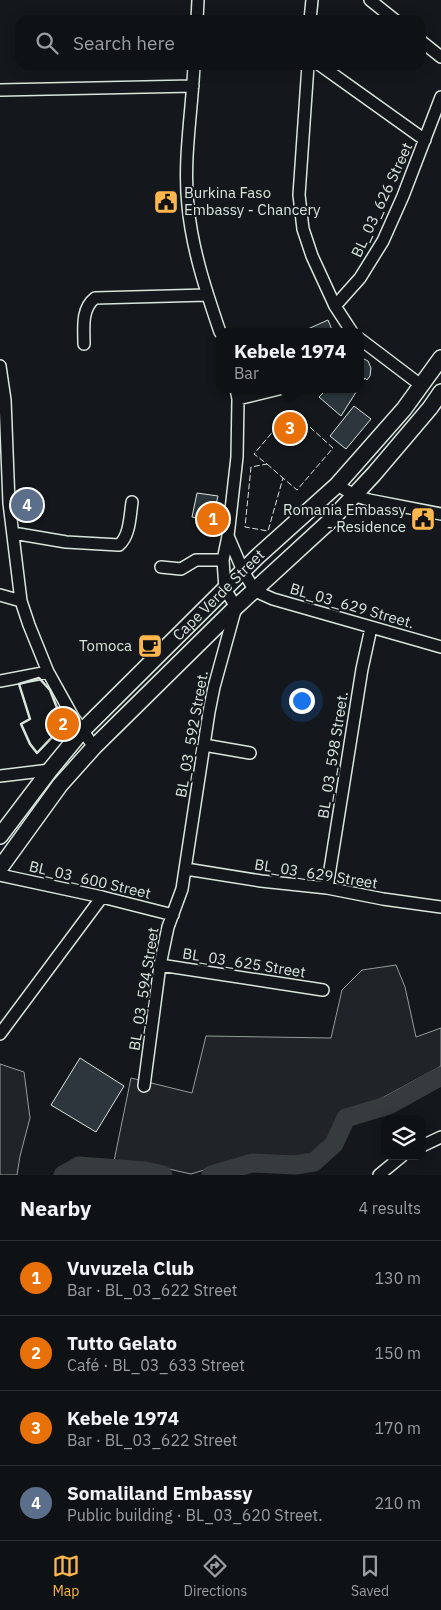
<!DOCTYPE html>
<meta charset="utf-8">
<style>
:root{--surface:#0f1215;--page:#1d2022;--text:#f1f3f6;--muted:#9b9ea0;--line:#2f3234;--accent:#ffb74d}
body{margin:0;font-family:"IBM Plex Sans",sans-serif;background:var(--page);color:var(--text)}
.controls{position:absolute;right:15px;bottom:15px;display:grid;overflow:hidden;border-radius:10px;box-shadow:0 2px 12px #0003}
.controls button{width:45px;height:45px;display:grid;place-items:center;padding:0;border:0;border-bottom:1px solid var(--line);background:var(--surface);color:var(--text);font:25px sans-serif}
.you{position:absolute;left:301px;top:700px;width:18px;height:18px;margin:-12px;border:4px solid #fff;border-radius:50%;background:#1a73e8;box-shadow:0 0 0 8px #1a73e833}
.badge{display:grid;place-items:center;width:32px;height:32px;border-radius:50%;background:var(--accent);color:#fff;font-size:16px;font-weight:700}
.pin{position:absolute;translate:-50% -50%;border:2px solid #fff;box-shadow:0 1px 5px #0006}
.popup{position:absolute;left:216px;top:328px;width:148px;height:65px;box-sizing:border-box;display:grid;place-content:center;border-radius:10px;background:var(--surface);filter:drop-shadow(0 1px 4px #0005);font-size:16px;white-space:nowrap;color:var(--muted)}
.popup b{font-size:19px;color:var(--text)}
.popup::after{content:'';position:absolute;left:50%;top:100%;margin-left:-10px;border:10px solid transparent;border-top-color:var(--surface)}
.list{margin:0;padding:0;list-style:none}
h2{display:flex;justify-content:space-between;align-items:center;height:65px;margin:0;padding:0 20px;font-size:21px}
h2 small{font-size:16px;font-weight:400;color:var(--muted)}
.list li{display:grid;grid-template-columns:32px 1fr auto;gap:15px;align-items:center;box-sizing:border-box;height:75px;padding:0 20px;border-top:1px solid var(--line)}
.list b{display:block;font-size:19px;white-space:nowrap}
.list p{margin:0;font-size:16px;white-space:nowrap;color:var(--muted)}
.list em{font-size:16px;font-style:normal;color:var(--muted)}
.icon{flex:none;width:28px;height:28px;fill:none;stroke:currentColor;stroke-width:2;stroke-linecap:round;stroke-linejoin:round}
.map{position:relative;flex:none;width:441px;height:1175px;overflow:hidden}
.search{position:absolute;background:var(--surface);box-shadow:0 2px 12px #0003;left:15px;right:15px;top:15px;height:55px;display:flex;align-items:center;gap:12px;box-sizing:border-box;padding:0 18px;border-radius:15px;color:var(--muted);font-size:19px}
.sheet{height:365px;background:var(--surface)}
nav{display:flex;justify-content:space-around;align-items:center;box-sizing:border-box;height:70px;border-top:1px solid var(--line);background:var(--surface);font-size:14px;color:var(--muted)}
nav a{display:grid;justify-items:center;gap:2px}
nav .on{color:var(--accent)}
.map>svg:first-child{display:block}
.green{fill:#202428;stroke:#939e99}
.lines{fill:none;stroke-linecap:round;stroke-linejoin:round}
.river{stroke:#363b3e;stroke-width:19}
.building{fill:#2c363c;stroke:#d8e6dc}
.minor-casing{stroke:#d8e6dc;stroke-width:14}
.major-casing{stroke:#d8e6dc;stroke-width:18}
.minor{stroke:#14181c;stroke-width:11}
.major{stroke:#14181c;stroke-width:15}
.fence{stroke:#d8e6dc;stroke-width:1;stroke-dasharray:6 2.5;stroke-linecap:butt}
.wall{stroke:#d8e6dc;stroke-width:2.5}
.labels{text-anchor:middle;stroke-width:4;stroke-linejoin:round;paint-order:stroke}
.poi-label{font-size:15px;fill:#d8e6dc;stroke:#14181c;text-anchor:end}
.street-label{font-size:15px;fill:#d8e6dc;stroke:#14181c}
</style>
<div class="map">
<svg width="441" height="1175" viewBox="0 0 441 1175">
<rect width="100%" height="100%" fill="#14181c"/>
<path class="green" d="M396,965L405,987L416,1037L441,1028V1066L384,1097L342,1116L329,1141L311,1156L292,1158L250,1156L191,1174L142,1163L114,1161L131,1078L192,1093L206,1036L331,1038L342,990L362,970Z
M0,1064L24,1072L30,1118L20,1156L17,1175H0Z"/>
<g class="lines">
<path class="river" d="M63,1175L79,1166L145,1171L163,1175
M211,1175L252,1163L295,1165L314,1162L334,1144L346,1118L389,1105L441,1076"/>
</g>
<path class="building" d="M328,320L333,332H301Z
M360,357L368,361L371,368L370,376L367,380L365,378L360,385Z
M327,389H358L341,416L319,397Z
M354,406L371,419L346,449L330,436Z
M197,493L218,496L212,521L192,517Z
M80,1058L124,1086L96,1132L51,1105Z"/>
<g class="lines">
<defs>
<path id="minor" d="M370,0L395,20
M197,20L198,0
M310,20L312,0
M421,41L441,57
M194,65C192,112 183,160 188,206C192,249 206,291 220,332
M308,65L299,195L303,229L312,256L335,306L352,332
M320,65L425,140
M0,90L193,86
M335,306L360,278L383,241L403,196L441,97
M360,339L422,386
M84,344C84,328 81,309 95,298L207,295
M0,366L5,400L9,503L21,601L29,625L48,672L73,717L94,747
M238,399L279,389
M337,485L356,496L369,500L441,514
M13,533L66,542L119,545C130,536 130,515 132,502
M228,536L243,571L255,591L273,599L441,647
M161,567L181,569L196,560H223
M0,595L21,601
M0,681L48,672
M204,745L250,753
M0,776L50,770
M186,869L261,881L327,888L383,899L441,907
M0,875L102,897L173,915
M327,888L362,669L371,628
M160,965L323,990
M0,1034L102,897
M144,1086L160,965L168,927L182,889L209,712L214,687L236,607L225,589L223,560L228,536L237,457L238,399L236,389
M422,1146L441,1137
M379,1175L402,1156"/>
<g id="major">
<path id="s1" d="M0,836L50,770L82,731L257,557L337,485L404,409L441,358"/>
<path d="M0,868L60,785L94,747L236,607L333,518L374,474L430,408L441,392"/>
</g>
</defs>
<use href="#minor" class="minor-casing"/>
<use href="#major" class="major-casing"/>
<use href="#minor" class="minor"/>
<use href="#major" class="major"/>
<path class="fence" d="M291,410L333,448L297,490L283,478L268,531L245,527L251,467L267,464L254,454Z
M267,464L283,478"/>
<path class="wall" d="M39,678L50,690L65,728L57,732L37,753L30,744L21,724L30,719L19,684Z"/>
</g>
<defs>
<symbol id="civic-square" viewBox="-11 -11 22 22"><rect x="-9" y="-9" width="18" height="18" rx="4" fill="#ffb74d" stroke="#14181c"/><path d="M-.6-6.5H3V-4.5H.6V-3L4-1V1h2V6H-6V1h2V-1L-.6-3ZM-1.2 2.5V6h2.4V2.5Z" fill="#111"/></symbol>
<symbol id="cafe-square" viewBox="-11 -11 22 22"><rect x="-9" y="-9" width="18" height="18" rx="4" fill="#ffb74d" stroke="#14181c"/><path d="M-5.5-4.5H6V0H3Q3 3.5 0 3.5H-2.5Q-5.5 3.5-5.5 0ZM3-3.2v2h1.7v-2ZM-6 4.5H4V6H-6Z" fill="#111"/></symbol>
</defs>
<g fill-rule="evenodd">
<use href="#civic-square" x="152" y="188" width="28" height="28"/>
<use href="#civic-square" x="409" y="505" width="28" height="28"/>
<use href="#cafe-square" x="136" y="632" width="28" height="28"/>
</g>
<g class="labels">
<g class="poi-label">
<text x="184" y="198" text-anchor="start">Burkina Faso<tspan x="184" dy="17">Embassy - Chancery</tspan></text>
<text x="406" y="515">Romania Embassy<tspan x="406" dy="17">- Residence</tspan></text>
<text x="132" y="651">Tomoca</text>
</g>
<g class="street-label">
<text transform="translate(382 200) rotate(-65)" y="5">BL_03_626 Street</text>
<text dy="5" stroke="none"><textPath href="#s1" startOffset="326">Cape Verde Street</textPath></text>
<text transform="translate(352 606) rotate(16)" y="5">BL_03_629 Street.</text>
<text transform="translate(192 734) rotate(-80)" y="5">BL_03_592 Street.</text>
<text transform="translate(333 755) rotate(-81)" y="5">BL_03_598 Street.</text>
<text transform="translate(316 874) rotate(9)" y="5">BL_03_629 Street</text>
<text transform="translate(90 880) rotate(13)" y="5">BL_03_600 Street</text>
<text transform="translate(244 963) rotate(9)" y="5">BL_03_625 Street</text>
<text transform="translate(144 989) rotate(-81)" y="5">BL_03_594 Street</text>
</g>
</g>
</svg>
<div class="controls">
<button><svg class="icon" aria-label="layers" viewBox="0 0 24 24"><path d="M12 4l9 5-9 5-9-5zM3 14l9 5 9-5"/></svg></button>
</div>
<div class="you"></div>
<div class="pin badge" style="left:213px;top:519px;background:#e8710a">1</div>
<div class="pin badge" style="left:63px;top:724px;background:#e8710a">2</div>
<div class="pin badge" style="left:290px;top:428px;background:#e8710a">3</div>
<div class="popup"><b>Kebele 1974</b>Bar</div>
<div class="pin badge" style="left:27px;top:505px;background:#5c6f8a">4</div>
<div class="search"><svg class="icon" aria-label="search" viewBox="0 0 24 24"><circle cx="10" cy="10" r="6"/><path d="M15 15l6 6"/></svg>Search here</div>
</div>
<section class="sheet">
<h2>Nearby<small>4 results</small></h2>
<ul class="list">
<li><span class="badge" style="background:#e8710a">1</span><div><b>Vuvuzela Club</b><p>Bar · BL_03_622 Street</p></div><em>130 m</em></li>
<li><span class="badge" style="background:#e8710a">2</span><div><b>Tutto Gelato</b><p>Café · BL_03_633 Street</p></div><em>150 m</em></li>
<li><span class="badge" style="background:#e8710a">3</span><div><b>Kebele 1974</b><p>Bar · BL_03_622 Street</p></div><em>170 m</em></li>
<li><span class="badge" style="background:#5c6f8a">4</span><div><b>Somaliland Embassy</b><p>Public building · BL_03_620 Street.</p></div><em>210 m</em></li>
</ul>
</section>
<nav>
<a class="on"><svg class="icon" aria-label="map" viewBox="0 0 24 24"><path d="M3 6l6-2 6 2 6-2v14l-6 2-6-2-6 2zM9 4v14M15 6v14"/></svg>Map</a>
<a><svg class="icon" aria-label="directions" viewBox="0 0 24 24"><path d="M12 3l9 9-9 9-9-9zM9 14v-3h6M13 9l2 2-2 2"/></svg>Directions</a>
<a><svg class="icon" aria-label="saved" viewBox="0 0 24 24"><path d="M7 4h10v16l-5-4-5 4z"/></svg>Saved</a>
</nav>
